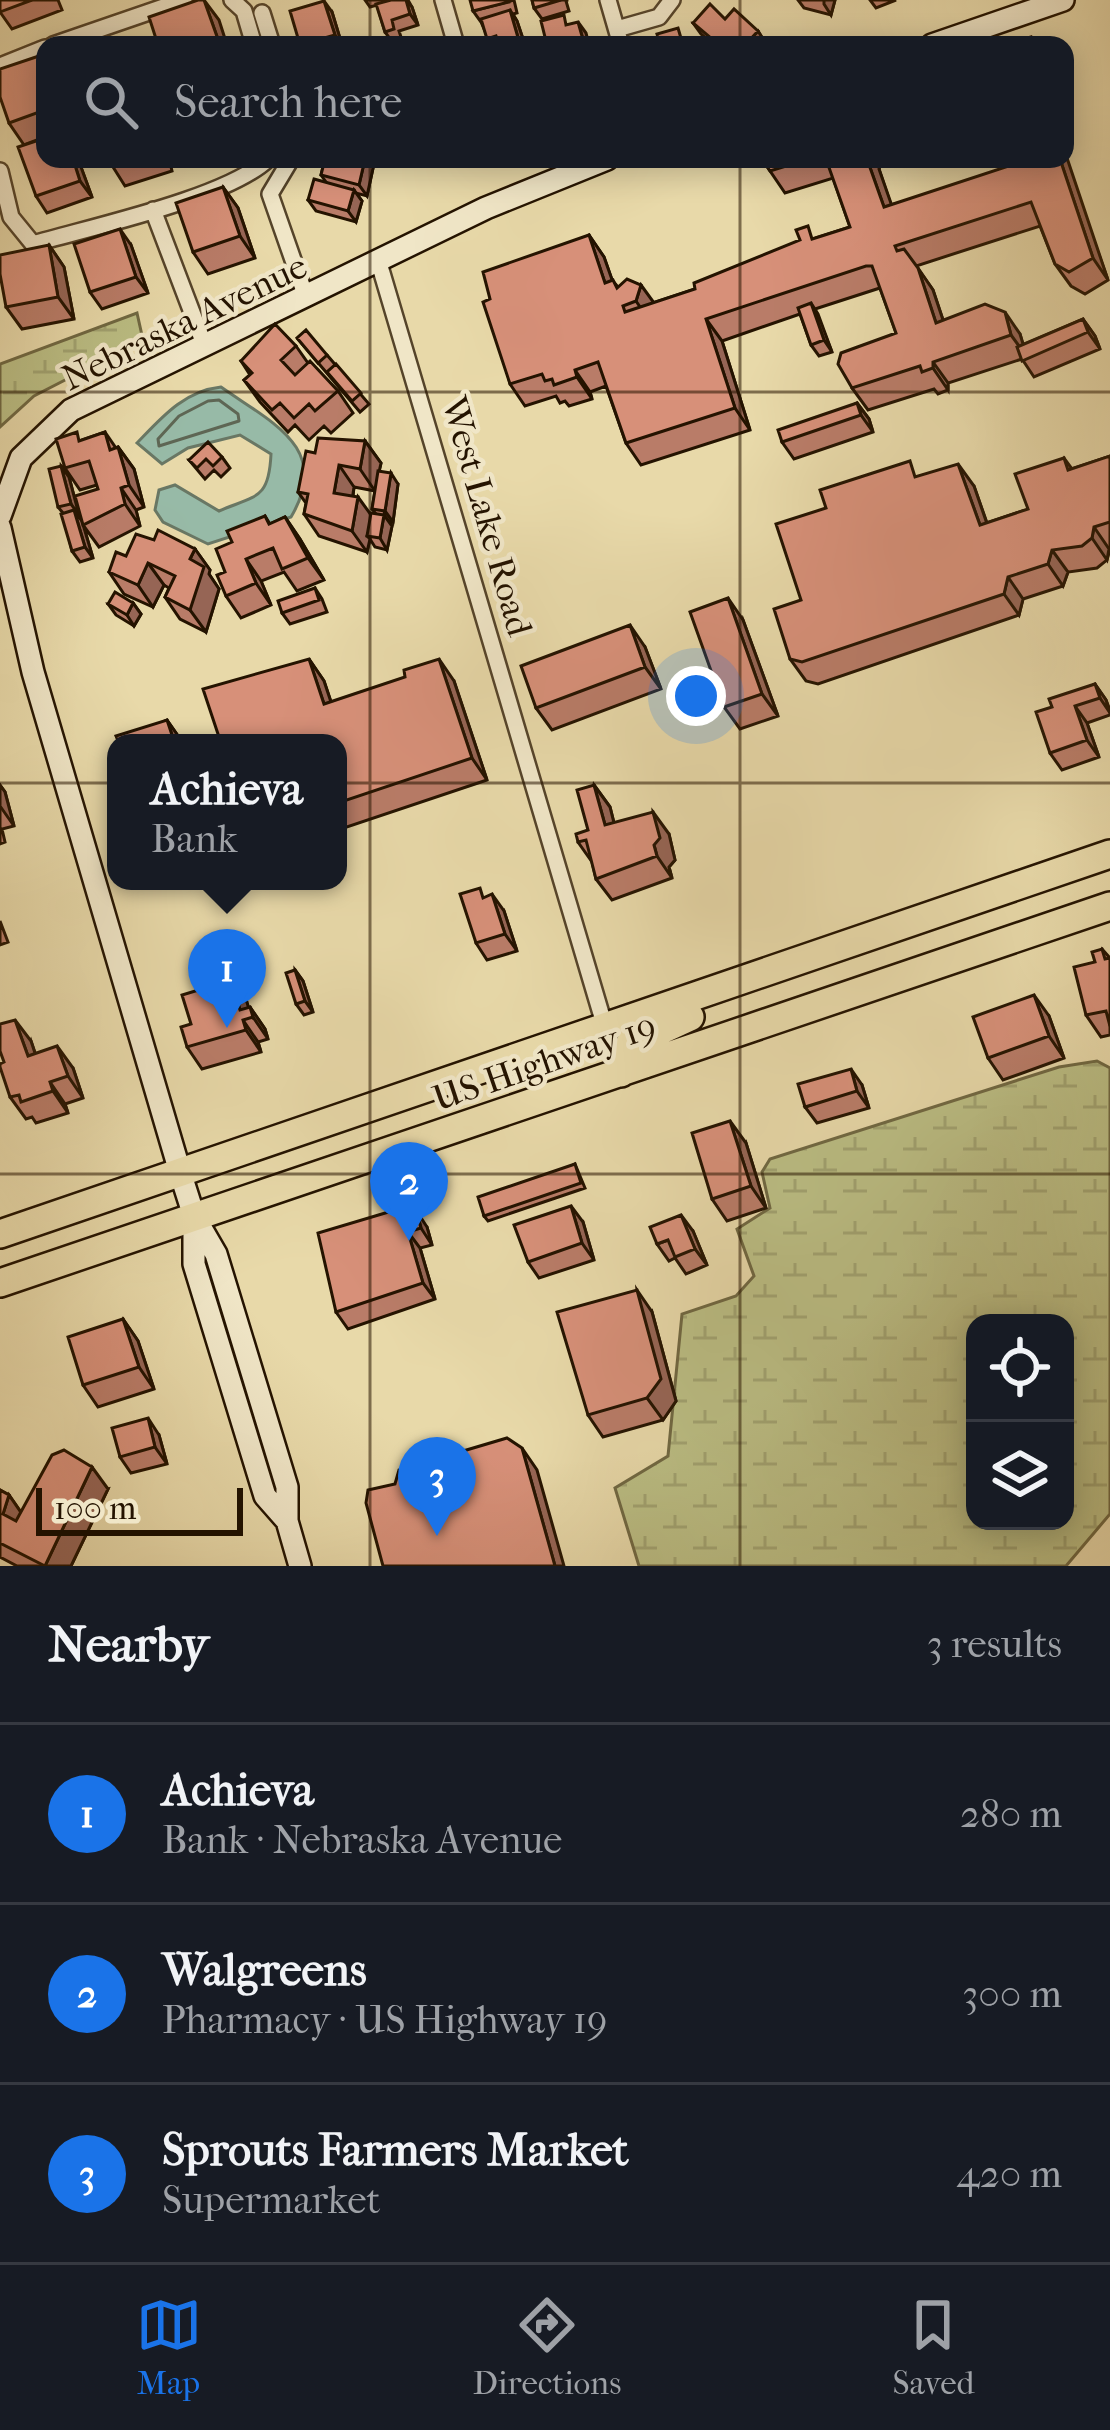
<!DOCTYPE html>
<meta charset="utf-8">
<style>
:root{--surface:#171b24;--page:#242831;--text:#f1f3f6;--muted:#9ea1a6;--line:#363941;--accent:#1a73e8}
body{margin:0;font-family:"IM FELL French Canon",serif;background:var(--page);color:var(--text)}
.controls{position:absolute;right:36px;bottom:36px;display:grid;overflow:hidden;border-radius:24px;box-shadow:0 6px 30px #0003}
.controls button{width:108px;height:108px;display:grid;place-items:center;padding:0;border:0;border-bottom:3px solid var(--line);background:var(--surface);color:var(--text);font:60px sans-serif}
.scale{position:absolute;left:36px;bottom:30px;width:207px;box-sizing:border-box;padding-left:12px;border:6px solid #241300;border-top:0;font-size:33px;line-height:42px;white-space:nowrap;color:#241300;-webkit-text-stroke:9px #f0e6c7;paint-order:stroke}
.you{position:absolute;left:696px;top:696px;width:42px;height:42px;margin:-30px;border:9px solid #fff;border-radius:50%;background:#1a73e8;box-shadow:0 0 0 18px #1a73e833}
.badge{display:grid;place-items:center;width:78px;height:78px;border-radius:50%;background:var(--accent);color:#fff;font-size:39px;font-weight:700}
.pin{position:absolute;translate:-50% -99px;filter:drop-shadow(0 3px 6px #0008)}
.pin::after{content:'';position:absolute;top:63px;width:42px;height:36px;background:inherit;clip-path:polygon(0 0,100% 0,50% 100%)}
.popup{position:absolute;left:107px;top:734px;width:240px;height:156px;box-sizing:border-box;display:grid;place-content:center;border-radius:24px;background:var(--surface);filter:drop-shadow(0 3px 9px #0005);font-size:39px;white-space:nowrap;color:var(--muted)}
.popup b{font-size:45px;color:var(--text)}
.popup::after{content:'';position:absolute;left:50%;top:100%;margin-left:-24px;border:24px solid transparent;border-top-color:var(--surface)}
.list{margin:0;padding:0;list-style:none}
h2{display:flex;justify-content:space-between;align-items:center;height:156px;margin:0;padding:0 48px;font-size:51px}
h2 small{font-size:39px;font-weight:400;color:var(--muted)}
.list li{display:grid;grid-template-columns:78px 1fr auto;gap:36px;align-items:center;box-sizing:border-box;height:180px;padding:0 48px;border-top:3px solid var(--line)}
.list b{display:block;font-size:45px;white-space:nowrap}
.list p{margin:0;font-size:39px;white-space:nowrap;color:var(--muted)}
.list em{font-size:39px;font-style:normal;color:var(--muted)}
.icon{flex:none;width:66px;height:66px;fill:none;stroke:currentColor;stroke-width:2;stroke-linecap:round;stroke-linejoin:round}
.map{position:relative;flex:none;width:1110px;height:1566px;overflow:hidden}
.search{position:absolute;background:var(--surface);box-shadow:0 6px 30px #0003;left:36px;right:36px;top:36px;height:132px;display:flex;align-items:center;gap:30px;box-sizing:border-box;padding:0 42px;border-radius:24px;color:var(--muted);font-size:45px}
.sheet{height:696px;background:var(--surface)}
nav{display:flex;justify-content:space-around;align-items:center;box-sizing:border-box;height:168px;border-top:3px solid var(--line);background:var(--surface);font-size:33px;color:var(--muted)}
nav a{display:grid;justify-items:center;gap:6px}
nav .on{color:var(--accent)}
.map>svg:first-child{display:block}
.wetland{fill:url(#wetland-marsh);stroke:#706842;stroke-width:3;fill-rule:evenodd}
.water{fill:#97baa7;stroke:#697764;stroke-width:3}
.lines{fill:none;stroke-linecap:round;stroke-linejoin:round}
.shore{stroke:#5e6654;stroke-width:3}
.street-casing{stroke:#55442a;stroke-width:20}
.secondary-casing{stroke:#241300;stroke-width:26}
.highway-casing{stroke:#241300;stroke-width:32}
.street{stroke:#f0e6c7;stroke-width:15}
.secondary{stroke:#f0e6c7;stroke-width:21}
.highway{stroke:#e8d9a9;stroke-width:27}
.wall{fill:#b97c68;stroke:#241300;stroke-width:3;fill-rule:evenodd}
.shaded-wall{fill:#966555;stroke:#241300;stroke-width:3}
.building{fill:#d79079;stroke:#241300;stroke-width:3}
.grid{fill:none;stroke:#241300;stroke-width:3;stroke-opacity:0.55}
.labels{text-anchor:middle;stroke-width:9;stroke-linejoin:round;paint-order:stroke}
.street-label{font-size:36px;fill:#241300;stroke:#f0e6c7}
</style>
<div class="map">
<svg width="1110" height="1566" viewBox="0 0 1110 1566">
<defs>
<pattern id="wetland-marsh" width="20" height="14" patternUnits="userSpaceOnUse" patternTransform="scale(3)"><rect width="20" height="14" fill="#bbbe84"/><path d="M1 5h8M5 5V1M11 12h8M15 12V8" fill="none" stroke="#a1a270"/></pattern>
</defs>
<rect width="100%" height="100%" fill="#e8d9a9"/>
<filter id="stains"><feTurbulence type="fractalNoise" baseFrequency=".00167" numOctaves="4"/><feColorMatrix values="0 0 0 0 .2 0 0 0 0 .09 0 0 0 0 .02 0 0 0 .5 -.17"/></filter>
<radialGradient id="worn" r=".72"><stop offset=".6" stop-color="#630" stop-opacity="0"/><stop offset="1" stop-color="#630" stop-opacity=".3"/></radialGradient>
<path class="wetland" d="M137,313L143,340L34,396L0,427V364Z
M1097,1061L1110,1068V1514L1066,1566H639L615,1488L668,1456L682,1314L736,1296L754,1276L737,1229L770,1208L762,1172L770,1159L1059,1067ZM975,1323H1065V1521H975Z"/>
<path class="water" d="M221,387C272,423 332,448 291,517L208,544L163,522L155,510L159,490L175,485L219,511C257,495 269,499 271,454L240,435L188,448L162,464L137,443C162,417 184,391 221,387Z"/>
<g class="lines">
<path class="shore" d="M208,401L219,400L238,414L239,421L159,446L158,439L179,416Z"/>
<defs>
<path id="street" d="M232,0L244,11L254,45
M443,0L456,45
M608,0L621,45
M262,13L272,45
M617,29L659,17L672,0
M53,45L184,0
M0,66L45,48
M291,159L270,194L306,297
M0,171L11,217L33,244C91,227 227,198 268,159
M153,210L204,344
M379,263L605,1027"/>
<path id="secondary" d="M932,45L1063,0
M0,516L21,458L71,410L486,208L607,159
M0,528L33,672L180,1172L194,1216L216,1254L287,1487V1521L300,1566
M194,1217V1264L265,1496L287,1521"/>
<path id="highway" d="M621,1073L629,1045L690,1017
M0,1234L1110,854
M0,1283L1110,906"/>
</defs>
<use href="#street" class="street-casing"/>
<use href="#secondary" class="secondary-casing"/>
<use href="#highway" class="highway-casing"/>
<use href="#street" class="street"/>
<use href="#secondary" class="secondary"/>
<use href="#highway" class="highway"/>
</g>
<path class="wall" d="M0,0H58L62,10L12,29L0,12Z
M365,0H408L412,7L418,25L399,31L402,40L393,43L385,32L377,5L370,7Z
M514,0L517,13L513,14L517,21L525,45H491L481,22L473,11Z
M532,0H568L566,1L569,11L542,19L534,8Z
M798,0H835L831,15L804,8Z
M870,0H896L876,8Z
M332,12L342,45H300Z
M725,19L758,31L765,42L763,45H714L701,34L693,23Z
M39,56L45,65V137L24,145L9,123Z
M78,159L92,197L47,213L36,196Z
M108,159H169L172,171L125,186Z
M325,159H375L367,196L356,193L362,201L356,222L316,211L308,200L326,182L321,175Z
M463,159H484L467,165Z
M762,159H892L881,163L879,169L891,205L1065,159L1108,280L1085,294L1071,286L1055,264L1040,226L916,266L933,290L943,320L1020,334L1023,345L1083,319L1095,336L1100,349L1034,377L1022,359L948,383V390L938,394L934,389L868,410L852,388L896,333L880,288L815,309L832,352L819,356L811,345L800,314L722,341L750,430L641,465L626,443L606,386L590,392L592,399L569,406L565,401L560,403L556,396L525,406L510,384L490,299L589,235L604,257L612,280L618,287L653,303L695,289L816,238L850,227L833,178L785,193Z
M223,187L238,208L255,258L208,274L193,252Z
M49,245L64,267L74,319L22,329L6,307Z
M131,245L148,293L102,309L90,292Z
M297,338L327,355L369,404L360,412Z
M296,346L308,363L338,391L353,413L331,433L324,426L309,440L295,425L288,432L260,402L244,380L250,375L241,361Z
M857,403L869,419L873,432L794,459L782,442Z
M105,432L116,448L118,447L134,469L144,507L136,510L140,526L99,547L83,525L98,489L97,485L80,490L65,468L82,440Z
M365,441L381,463L379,471L398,484L393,522L388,521L392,526L387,550L375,547L370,539L367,552L319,536L304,514L306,503L298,492L315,453ZM354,487L375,491L372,509L376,514L371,515L353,496Z
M1110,456V549L1107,560L1097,568L1068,572L1063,586L1023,599L1019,615L818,684L806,681L790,659L801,600L920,476L974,486L987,523L1028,509L1064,458L1072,469Z
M222,457L230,468L221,477L214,470L205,479L189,460Z
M61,466L69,477L79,515H78L82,521L93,558L80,562L72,551L63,513L58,507Z
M265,516L270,524L285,517L300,539L324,580L297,591L284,572L261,581L271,605L241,618L226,596L225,572L232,542Z
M154,540L195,549L210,570L209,574L219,589L206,632L180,619L165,597L169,588L164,585L153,607L124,594L109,572L126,556Z
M315,588L322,599L327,612L290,624L282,613Z
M133,603L141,614L134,626L116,615L108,604Z
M743,620L778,716L740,729L724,707Z
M645,647L661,689L552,730L536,708Z
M309,659L324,681L331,702L454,681L487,780L338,830V743Z
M1095,684L1106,700L1110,710V715L1087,723L1099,757L1062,770L1050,753L1052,707Z
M167,720L183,743H119Z
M0,785L5,792L14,826L2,829L5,842L0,844Z
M594,785L610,807L614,823L669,834L675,860L669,867L672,878L612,900L596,879L592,862L578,842L588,830Z
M504,911L517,951L487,960L476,943Z
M0,921L8,942L0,945Z
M1102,949L1110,958V1035L1101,1037L1086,1015L1095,962Z
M295,970L303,981L313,1012L304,1015L296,1004Z
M231,980L248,1007H250L265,1029L268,1039L258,1042L261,1052L202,1069L187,1047L191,1024L228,981Z
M1049,1016L1064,1058L1003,1080L988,1058Z
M31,1041L35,1053L73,1068L83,1098L65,1104L68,1113L36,1123L32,1117L26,1119L10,1097Z
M862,1085L869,1108L817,1123L805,1107Z
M746,1143L766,1208L727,1221L712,1199Z
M575,1164L585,1188L488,1221L484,1216Z
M402,1208L405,1213L427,1227L432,1245L420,1248L435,1299L348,1329L336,1312Z
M583,1222L594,1260L539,1278L528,1262Z
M693,1231L707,1265L686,1274L675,1258L669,1261L657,1244Z
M652,1312L676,1401L663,1420L603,1437L588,1415Z
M123,1319L138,1341L154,1389L98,1407L83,1385Z
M159,1435L167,1464L131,1473L120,1457Z
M108,1489L71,1566H17L0,1557V1490L9,1495L21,1512Z"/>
<path class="shaded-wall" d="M204,0L219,20L227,45H220Z
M406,0L412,7L418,25L410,14Z
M824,0H835L831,15L824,4Z
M324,1L332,12L342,45L335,35Z
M510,10L517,21L525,45H522L519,41Z
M578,22L586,33L589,45L584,43Z
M758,31L765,42L763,45H745Z
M1065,152L1108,280L1093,258L1060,159H1065Z
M73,159H78L92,197L80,181Z
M365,159H375L367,196L359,185Z
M867,159H878L881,163L879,169L900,229L884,207Z
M223,187L238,208L255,258L240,236Z
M354,190L362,201L356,222L348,211Z
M120,229L131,245L148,293L136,277Z
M589,235L604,257L621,305L605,283Z
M49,245L64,267L74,319L58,297Z
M918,268L933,290L951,344L936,323Z
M641,285L657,307L651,323L636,301Z
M811,303L818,314L832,352L824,340Z
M1005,312L1020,334L1027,357L1011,335Z
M706,319L722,341L750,430L735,408Z
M1083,319L1095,336L1100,349L1088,332Z
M933,362L948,383V390L933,368Z
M575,370L590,392L592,399L577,377Z
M857,403L869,419L873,432L861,415Z
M365,441L381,463L375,491L360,469Z
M118,447L134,469L144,507L129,485Z
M958,464L974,486L995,547L980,525Z
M339,465L354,487L350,515L334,493Z
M61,466L69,477L79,515L71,504Z
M391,473L398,484L393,522L385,511Z
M121,488L136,510L140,526L125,504Z
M358,497L374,519L367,536L370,539L367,552L352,531Z
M74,510L82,521L93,558L85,547Z
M384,515L392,526L387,550L380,538Z
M285,517L300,539L324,580L308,558Z
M1094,527L1109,549L1107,560L1092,538Z
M195,549L210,570L209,574L219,589L206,632L190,610V559Z
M1052,550L1068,572L1063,586L1048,564Z
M246,559L261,581L271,605L256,583Z
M148,563L164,585L153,607L138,585Z
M1008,577L1023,599L1019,615L1004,594Z
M728,598L743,620L778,716L762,694Z
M133,603L141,614L134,626L127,615Z
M630,625L645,647L661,689L645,667Z
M309,659L324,681L339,726L324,704Z
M439,659L454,681L487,780L472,758Z
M1095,684L1106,700L1110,713L1100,698Z
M1075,706L1087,723L1099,757L1087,740Z
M167,720L183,743H178L172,735Z
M0,785L5,792L14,826L0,806Z
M594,785L610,807L620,847L605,825Z
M653,812L669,834L675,860L669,867L672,878L657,856L654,845Z
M492,894L504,911L517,951L505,934Z
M216,963L231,985L221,983Z
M295,970L303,981L313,1012L305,1001Z
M231,980L247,1002L251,1017L240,1010Z
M1034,995L1049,1016L1064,1058L1049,1036Z
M250,1007L265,1029L268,1039L253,1017Z
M15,1020L31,1041L43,1077L28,1056Z
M243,1020L258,1042L261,1052L246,1030Z
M57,1046L73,1068L83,1098L68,1076Z
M851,1069L862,1085L869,1108L857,1091Z
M50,1082L65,1104L68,1113L53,1091Z
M730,1121L746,1143L766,1208L751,1186Z
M571,1206L583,1222L594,1260L582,1243Z
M416,1210L427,1227L432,1245L421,1228Z
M681,1215L693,1231L707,1265L695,1249Z
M408,1232L420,1248L435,1299L423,1283Z
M637,1290L652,1312L676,1401L663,1420L647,1398Z
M123,1319L138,1341L154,1389L139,1367Z
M148,1418L159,1435L167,1464L155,1447Z
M522,1448L537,1470L564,1566H555Z
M92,1467L108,1489L71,1566H45Z
M9,1495L24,1517L18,1536L3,1514Z"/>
<path class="building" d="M0,0H32L0,12Z
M198,0H204L220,45H158L149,17Z
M391,0H406L410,14L392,20L394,29L385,32L376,4Z
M470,0H509V2L473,11Z
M532,0H561L534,8Z
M324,1L335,35L300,45L290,11Z
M710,4L725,19L734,9L758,31L745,45H719L693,23Z
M510,10L519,41L499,45L496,36L487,39L481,19Z
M564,15L566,25L578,22L584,43L576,45H547L541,21Z
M678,28L683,45H656L660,44L657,34Z
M1031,37L1033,45H1004Z
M121,39L123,45H102Z
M336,40L338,45H320Z
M39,56L45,74V110L9,123L0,97V69Z
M45,138V159H73L80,181L36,196L18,147Z
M325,159H365L359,185L321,175Z
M762,159H809L770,171Z
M826,159H867L884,207L1018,163L1021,159H1060L1093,258L1069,272L1055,264L1031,202L895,246L897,251L904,249L918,268L936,323L985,304L1005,312L1011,335L933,362V368L922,372L920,366L852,388L838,364L841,353L896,333L872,266H866L706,319L735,408L626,443L598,362L575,370L577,377L554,385L552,379L545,381L542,374L510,384L483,302L490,299L483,272L589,235L605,283L613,280L617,288L627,279L641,285L636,301L623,306L625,312L695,289L694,283L800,240L796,230L808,226L812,239L850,227Z
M314,179L354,190L348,211L308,200Z
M223,187L240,236L193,252L176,203Z
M120,229L136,277L90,292L74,244Z
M49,245L58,297L6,307L0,274V255Z
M811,303L824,340L811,345L798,308Z
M1083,319L1088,332L1022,361L1017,347Z
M275,324L296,346L281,360L295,375L310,361L338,391L315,411L309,404L294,418L280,403L272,410L244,380L252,373L241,361Z
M306,330L327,355L318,363L297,338Z
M336,364L361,393L352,401L327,372Z
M857,403L861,415L782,442L778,430Z
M77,432L79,441L105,432L110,450L118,447L129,485L121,488L125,504L83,525L75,496L98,489L89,461L65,468L56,439Z
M318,438L365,441L360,469L339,465L334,493L358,497L352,531L304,514L308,494L298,492L306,451L315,453Z
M208,442L222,457L213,466L206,459L197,468L189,460Z
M1110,456V522L1094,527L1092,538L1082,546L1052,550L1048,564L1008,577L1004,594L802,662L790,659L774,609L801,600L776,524L826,508L820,490L910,461L915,477L958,464L980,525L1028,509L1015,474L1064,458L1068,470Z
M61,466L71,504L58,507L49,469Z
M378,471L391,473L385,511L372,509Z
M74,510L85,547L72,551L61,514Z
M371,513L384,515L380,538L367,536Z
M265,516L269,524L285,517L308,558L282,569L273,548L246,559L256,583L226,596L217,575L225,572L216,549L232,542L227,531Z
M158,530L195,549L190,559L204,567L190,610L165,597L175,576L148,563L138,585L109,572L116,552L126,556L136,534L154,540Z
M315,588L319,600L282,613L278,601Z
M115,592L133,603L127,615L108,604Z
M728,598L762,694L724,707L690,612Z
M630,625L645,667L536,708L521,666Z
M309,659L324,704L405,677L404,670L439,659L472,758L338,803V743H221L203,689Z
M1095,684L1100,698L1075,706L1087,740L1050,753L1036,712L1052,707L1049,699Z
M167,720L172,735L160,739L162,743H119L116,736Z
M594,785L605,825L653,812L660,838L654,845L657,856L596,879L586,840L578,842L576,834L588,830L577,790Z
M480,888L483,898L492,894L505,934L476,943L460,894Z
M1102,949L1105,959L1110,958V1026L1106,1011L1086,1015L1074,967L1095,962L1092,952Z
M216,963L221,983L231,980L240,1010L250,1007L253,1017L243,1020L246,1030L187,1047L181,1027L191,1024L182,995L202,989L196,969Z
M295,970L305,1001L296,1004L286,973Z
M1034,995L1049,1036L988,1058L973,1017Z
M15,1020L28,1056L57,1046L68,1076L50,1082L53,1091L21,1102L19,1095L10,1097L0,1067V1064L4,1062L0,1051V1024Z
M851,1069L857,1091L805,1107L798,1084Z
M730,1121L751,1186L712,1199L692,1133Z
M575,1164L581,1183L484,1216L478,1197Z
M571,1206L582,1243L528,1262L514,1225Z
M402,1208L403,1214L416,1210L421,1228L408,1232L423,1283L336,1312L318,1233Z
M681,1215L695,1249L675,1257L668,1240L657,1244L650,1227Z
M637,1290L661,1379L647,1398L588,1415L557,1312Z
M123,1319L139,1367L83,1385L68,1337Z
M148,1418L155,1447L120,1457L112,1428Z
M507,1438L522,1448L555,1566H383L366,1503L368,1490L395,1484L399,1470Z
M64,1450L92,1467L45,1566L0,1543V1490L9,1495L3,1514L16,1521L52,1455Z"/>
<path class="grid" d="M370,0V45M740,0V45M370,159V1566M740,159V1566M0,392H1110M0,783H1110M0,1174H1110"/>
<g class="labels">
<g class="street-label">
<text transform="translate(184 321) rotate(-26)" y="13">Nebraska Avenue</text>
<text transform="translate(488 516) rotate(74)" y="13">West Lake Road</text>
<text transform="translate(544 1061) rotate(-19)" y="13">US Highway 19</text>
</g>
</g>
<rect width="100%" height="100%" filter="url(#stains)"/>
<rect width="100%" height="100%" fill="url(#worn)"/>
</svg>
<div class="controls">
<button><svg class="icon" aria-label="locate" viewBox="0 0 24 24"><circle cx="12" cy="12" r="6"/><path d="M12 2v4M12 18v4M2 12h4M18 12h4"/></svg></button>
<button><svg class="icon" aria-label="layers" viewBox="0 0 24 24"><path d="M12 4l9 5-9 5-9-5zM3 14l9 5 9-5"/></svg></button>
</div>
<div class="scale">100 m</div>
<div class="you"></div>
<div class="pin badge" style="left:227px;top:1028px">1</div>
<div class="popup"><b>Achieva</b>Bank</div>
<div class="pin badge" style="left:409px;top:1241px">2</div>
<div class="pin badge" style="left:437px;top:1536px">3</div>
<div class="search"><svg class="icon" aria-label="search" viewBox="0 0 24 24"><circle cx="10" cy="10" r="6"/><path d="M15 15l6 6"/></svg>Search here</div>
</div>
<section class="sheet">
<h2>Nearby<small>3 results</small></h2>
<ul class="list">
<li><span class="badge">1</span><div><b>Achieva</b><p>Bank · Nebraska Avenue</p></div><em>280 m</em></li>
<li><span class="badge">2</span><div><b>Walgreens</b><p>Pharmacy · US Highway 19</p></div><em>300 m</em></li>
<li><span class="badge">3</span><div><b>Sprouts Farmers Market</b><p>Supermarket</p></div><em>420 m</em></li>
</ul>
</section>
<nav>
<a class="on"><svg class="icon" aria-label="map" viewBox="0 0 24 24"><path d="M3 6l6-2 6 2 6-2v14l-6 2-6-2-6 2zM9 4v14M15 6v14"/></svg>Map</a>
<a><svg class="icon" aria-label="directions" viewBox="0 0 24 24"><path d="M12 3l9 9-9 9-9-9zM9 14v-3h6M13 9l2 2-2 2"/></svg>Directions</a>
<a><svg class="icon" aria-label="saved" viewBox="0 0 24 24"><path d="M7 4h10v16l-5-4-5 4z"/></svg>Saved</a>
</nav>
